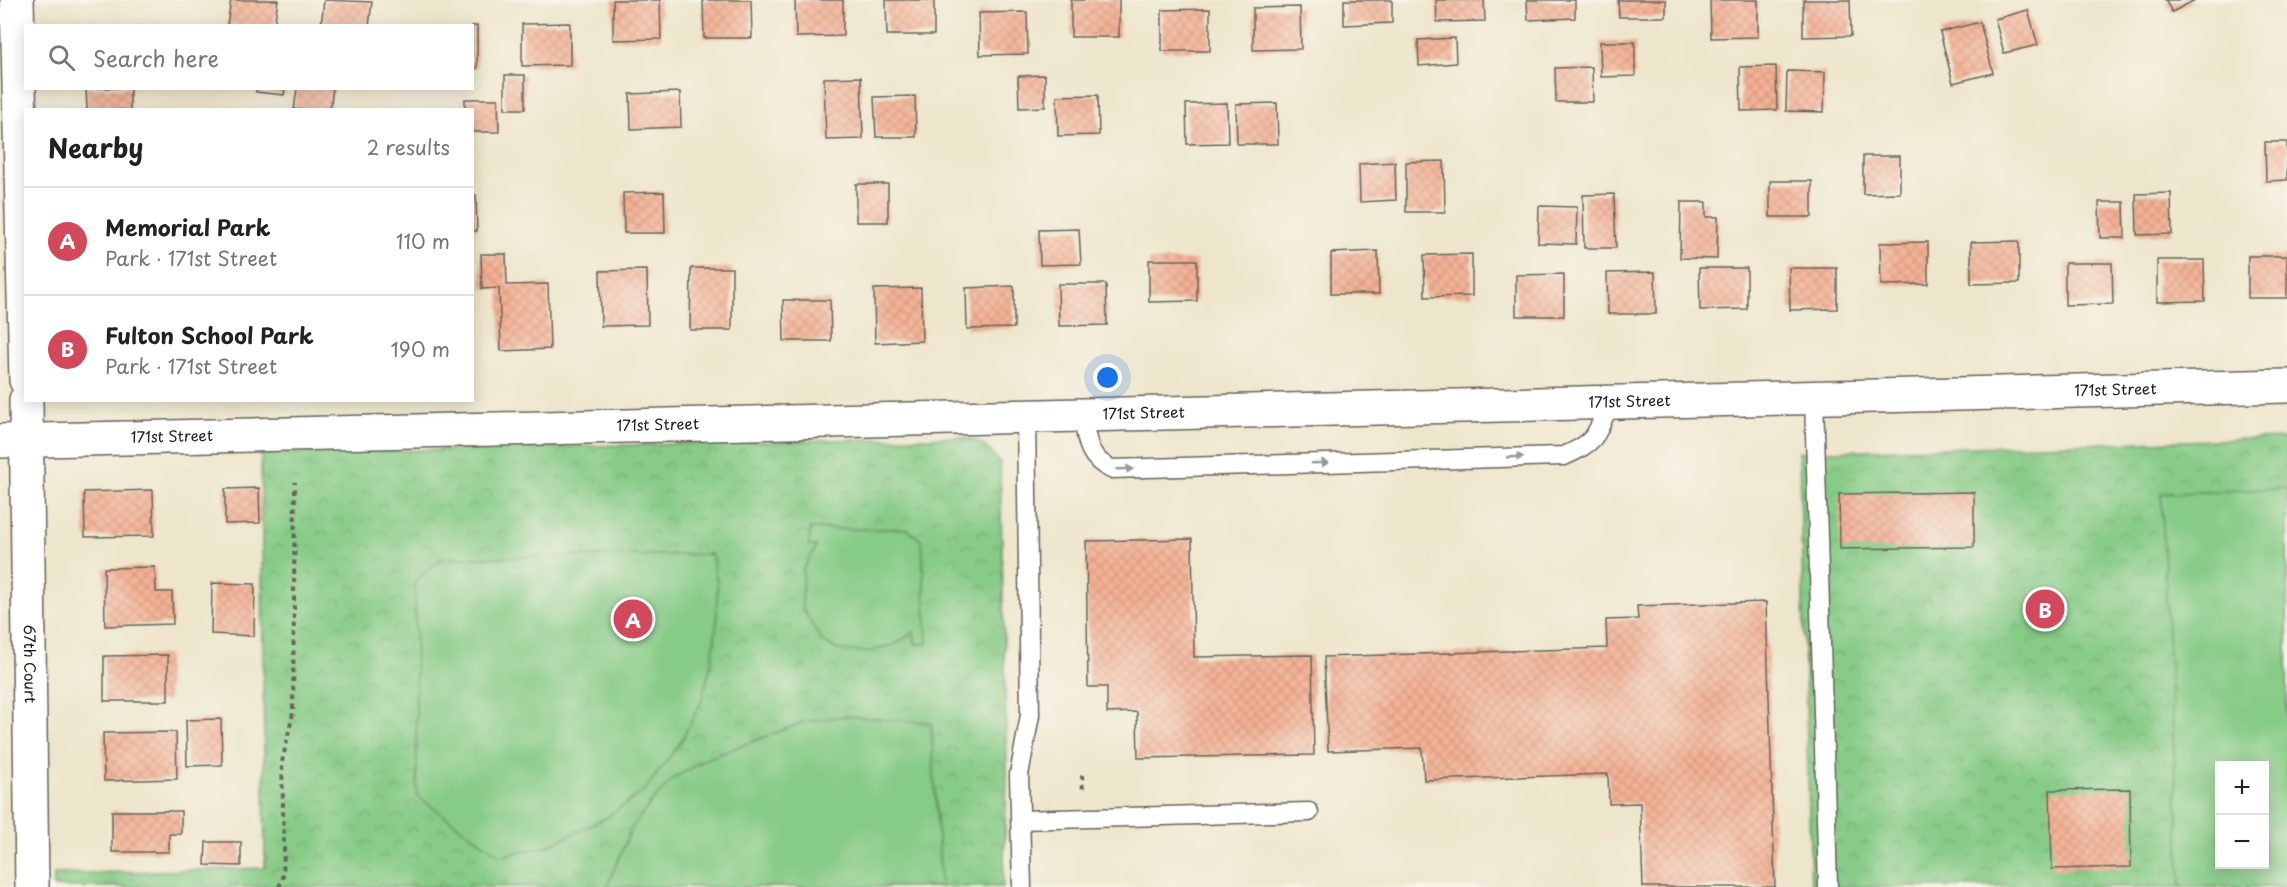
<!DOCTYPE html>
<meta charset="utf-8">
<style>
:root{--surface:#fff;--page:#f2f2f2;--text:#222;--muted:#767676;--line:#e0e0e0;--accent:#d1495b}
body{margin:0;font-family:"Playpen Sans",sans-serif;background:var(--page);color:var(--text)}
.controls{position:absolute;right:18px;bottom:18px;display:grid;overflow:hidden;border-radius:0px;box-shadow:0 3px 15px #0003}
.controls button{width:54px;height:54px;display:grid;place-items:center;padding:0;border:0;border-bottom:2px solid var(--line);background:var(--surface);color:var(--text);font:30px sans-serif}
.you{position:absolute;left:1108px;top:378px;width:21px;height:21px;margin:-15px;border:4px solid #fff;border-radius:50%;background:#1a73e8;box-shadow:0 0 0 9px #1a73e833}
.badge{display:grid;place-items:center;width:39px;height:39px;border-radius:50%;background:var(--accent);color:#fff;font-size:20px;font-weight:700}
.pin{position:absolute;translate:-50% -50%;border:3px solid #fff;box-shadow:0 2px 6px #0006}
.list{margin:0;padding:0;list-style:none}
h2{display:flex;justify-content:space-between;align-items:center;height:78px;margin:0;padding:0 24px;font-size:26px}
h2 small{font-size:20px;font-weight:400;color:var(--muted)}
.list li{display:grid;grid-template-columns:39px 1fr auto;gap:18px;align-items:center;box-sizing:border-box;height:108px;padding:0 24px;border-top:2px solid var(--line)}
.list b{display:block;font-size:22px;white-space:nowrap}
.list p{margin:0;font-size:20px;white-space:nowrap;color:var(--muted)}
.list em{font-size:20px;font-style:normal;color:var(--muted)}
.icon{flex:none;width:33px;height:33px;fill:none;stroke:currentColor;stroke-width:2;stroke-linecap:round;stroke-linejoin:round}
.map{position:relative;flex:none;width:2287px;height:887px;overflow:hidden}
.search{position:absolute;background:var(--surface);box-shadow:0 3px 15px #0003;left:24px;top:24px;width:450px;height:66px;display:flex;align-items:center;gap:15px;box-sizing:border-box;padding:0 21px;border-radius:0px;color:var(--muted);font-size:22px}
.panel{position:absolute;background:var(--surface);box-shadow:0 3px 15px #0003;left:24px;top:108px;width:450px;height:294px;border-radius:0px}
.map>svg:first-child{display:block}
.park{fill:url(#park-crowns);stroke:#517451;stroke-width:1.5;fill-rule:evenodd}
.pitch{fill:#86cb86;stroke:#517451;stroke-width:1.5;fill-rule:evenodd}
.building{fill:url(#building-cross-hatch)}
.lines{fill:none;stroke-linecap:round;stroke-linejoin:round}
.lane-casing{stroke:#66635a;stroke-width:21}
.street-casing{stroke:#66635a;stroke-width:36}
.path{stroke:#66635a;stroke-width:4;stroke-dasharray:4.5 4.5;stroke-linecap:butt}
.lane{stroke:#fff;stroke-width:18}
.street{stroke:#fff;stroke-width:33}
.oneway{fill:#999}
.labels{text-anchor:middle;stroke-width:4.5;stroke-linejoin:round;paint-order:stroke}
.street-label{font-size:15px;fill:#1c1c1c;stroke:#f7f3e8}
</style>
<div class="map">
<svg width="2287" height="887" viewBox="0 0 2287 887">
<defs>
<pattern id="park-crowns" width="20" height="18" patternUnits="userSpaceOnUse" patternTransform="scale(1.5)"><rect width="20" height="18" fill="#86cb86"/><path d="M2 6a3 3 0 1 1 6 0M12 15a3 3 0 1 1 6 0" fill="none" stroke="#73ae73"/></pattern>
<pattern id="building-cross-hatch" width="8" height="8" patternUnits="userSpaceOnUse" patternTransform="scale(1.5)"><rect width="8" height="8" fill="#f4b295"/><path d="M0 0l8 8M0 8l8-8" fill="none" stroke="#d19880"/></pattern>
</defs>
<rect width="100%" height="100%" fill="#f7f3e8"/>
<filter id="ink" filterUnits="userSpaceOnUse"><feTurbulence type="fractalNoise" baseFrequency=".0167" numOctaves="2"/><feDisplacementMap in="SourceGraphic" scale="12" xChannelSelector="R" yChannelSelector="G"/><feConvolveMatrix kernelMatrix="1 2 1 2 8 2 1 2 1" color-interpolation-filters="sRGB"/></filter>
<filter id="wash" filterUnits="userSpaceOnUse"><feTurbulence type="fractalNoise" baseFrequency=".008" numOctaves="4" result="noise"/><feDisplacementMap in="SourceGraphic" scale="24" xChannelSelector="R" yChannelSelector="G"/><feGaussianBlur stdDeviation="1.35" result="paint"/><feColorMatrix in="noise" values="0 0 0 0 0 0 0 0 0 0 0 0 0 0 0 0 0 1.4 0 .05"/><feComposite in="paint" operator="in"/></filter>
<g filter="url(#wash)">
<rect width="100%" height="100%" fill="#eee6cc"/>
<path class="park" d="M959,437C980,440 987,446 1000,463L1007,776L1003,887H54V874L265,868L261,454Z
M2287,438V887H1811L1799,452ZM2220,766H2264V864H2220Z"/>
<path class="pitch" d="M2287,488V887H2181L2161,494ZM2220,766H2264V864H2220Z
M810,529H907L922,541L927,644H915L914,632L896,644L868,652L838,650L821,640L802,608L803,569L817,546H809Z
M711,554L717,582V621L712,660L701,703L680,743L644,791L604,819L545,847L501,856L417,796L415,581L443,558Z
M843,716L931,723L941,887H607L631,829L653,800L675,777L706,759L804,722Z"/>
<g id="blocks">
<path class="building" d="M231,0H278L274,26L227,25Z
M324,0L372,2L369,26H321Z
M613,0H660L661,39L613,40Z
M703,0H751L752,38H704Z
M795,0H843V36L796,37Z
M886,0H934V35H887Z
M1071,0H1119V37H1071Z
M1344,0H1392V23L1344,25Z
M1436,0H1484L1485,21L1437,22Z
M1527,0H1575V18L1528,20Z
M1618,0H1666V17H1619Z
M1710,0H1758V37L1711,38Z
M1803,0H1850L1851,36L1803,37Z
M2165,0H2195L2172,12Z
M1300,7L1301,49L1253,50V8Z
M1210,9V51H1162V10Z
M2028,10L2038,45L2004,53L1995,19Z
M1027,12L1028,54L980,55L979,13Z
M1980,22L1993,73L1953,83L1940,32Z
M570,23V65L522,66V24Z
M472,26H477V68H472Z
M1455,38L1456,63L1419,66L1418,40Z
M1600,42H1635V76L1601,77Z
M1776,66L1777,110L1741,111L1740,67Z
M1592,67L1593,102H1556L1555,68Z
M1787,71L1825,72L1824,112L1786,111Z
M505,75H525V109H505Z
M1045,75V107L1019,108L1018,76Z
M861,77L863,139L826,140L824,78Z
M86,88H130V110H87Z
M256,88H285L284,95L256,92Z
M297,88H333L330,110H294Z
M680,92L681,127L631,129L630,94Z
M1098,95L1099,135L1058,136L1057,96Z
M915,96L916,137H876L874,97Z
M465,99H498L499,132H472V110H465Z
M1227,103L1228,143L1187,144L1186,104Z
M1277,103L1278,144H1237L1236,104Z
M2265,142H2287V180L2266,181Z
M1863,156H1900V193L1863,194Z
M1444,161L1445,212H1406V162Z
M1395,162L1396,200L1360,202L1359,164Z
M1770,181H1812V217H1770Z
M856,184H888V222H856Z
M664,192L665,233H624L623,193Z
M2171,193L2172,234L2137,235L2136,194Z
M1614,194L1616,248H1584L1583,195Z
M472,195H476L477,231H472Z
M1681,202H1706V217H1718L1717,259L1680,258Z
M2099,202H2124L2125,238H2100Z
M1539,206L1577,207L1576,244L1538,243Z
M1079,229L1081,264L1040,265L1039,230Z
M2019,241V283L1971,284V242Z
M1928,242V284L1881,285L1880,243Z
M1378,251L1379,294H1331V253Z
M481,254H506L507,285L548,284L550,349L501,351L499,288L482,289Z
M1472,254V296L1425,297L1424,255Z
M2248,256H2287V298H2248Z
M1149,260H1197V301L1149,302Z
M2157,260H2204L2205,301L2157,302Z
M2065,263H2112L2113,304L2065,305Z
M691,268H732V330H690Z
M1699,268H1747V309L1700,310Z
M1789,268H1837V309L1790,310Z
M647,270L648,325L601,326L600,271Z
M1655,272L1656,314H1608L1607,273Z
M1564,274V316H1516V275Z
M1058,284H1106L1107,325L1059,326Z
M1014,286V328L967,329L966,288Z
M921,288L922,341L875,343L874,289Z
M783,300H830L831,341H784Z
M259,488L260,523L225,524V489Z
M153,490L154,536L85,537L84,492Z
M1974,492V547L1840,549L1839,494Z
M1192,539L1194,657L1312,655L1314,755L1138,758L1137,712L1107,713V687H1088L1086,541Z
M155,567L156,592H172L173,624L105,626L104,568Z
M212,583L255,584L254,636L211,634Z
M1766,602L1775,887H1643L1640,803L1609,804L1608,774L1424,780L1422,748L1328,751L1324,657L1607,648L1606,620L1638,619L1637,606Z
M168,655V701H104V656Z
M221,719L222,765L187,766L186,720Z
M176,732L177,779L104,781L103,733Z
M2130,789L2131,867L2052,869L2050,790Z
M112,811H181V834H169V852H112Z
M206,842H241V866L205,865Z"/>
</g>
</g>
<g filter="url(#ink)">
<use href="#blocks" fill-opacity="0" stroke="#66635a" stroke-width="1.5"/>
<g class="lines">
<defs>
<path id="lane" d="M1814,398L1828,887
M1082,415C1087,439 1087,458 1111,469L1564,456C1597,442 1597,434 1609,403
M1020,820L1309,812
M1022,887L1019,775L1030,715L1026,417"/>
<g id="street">
<path d="M17,0L26,380"/>
<path id="s1" d="M26,400L32,887"/>
<path id="s2" d="M0,441L2287,386"/>
</g>
</defs>
<use href="#lane" class="lane-casing"/>
<use href="#street" class="street-casing"/>
<path class="path" d="M1082,775L1083,792
M279,887L283,877L284,849L282,762L293,713L295,482"/>
<use href="#lane" class="lane"/>
<use href="#street" class="street"/>
</g>
<defs><path id="oneway-solid" d="M-6-.8H1V-3.2L6.5 0L1 3.2V.8H-6Z" transform="scale(1.5)"/></defs>
<g class="oneway">
<use href="#oneway-solid" transform="translate(1515 457) rotate(-2)"/>
<use href="#oneway-solid" transform="translate(1320 463) rotate(-2)"/>
<use href="#oneway-solid" transform="translate(1125 469) rotate(-2)"/>
</g>
</g>
<g class="labels">
<g class="street-label">
<text dy="5" stroke="none"><textPath href="#s2" startOffset="2116">171st Street</textPath></text>
<text dy="5" stroke="none"><textPath href="#s2" startOffset="1630">171st Street</textPath></text>
<text dy="5" stroke="none"><textPath href="#s2" startOffset="1144">171st Street</textPath></text>
<text dy="5" stroke="none"><textPath href="#s2" startOffset="658">171st Street</textPath></text>
<text dy="5" stroke="none"><textPath href="#s2" startOffset="172">171st Street</textPath></text>
<text dy="5" stroke="none"><textPath href="#s1" startOffset="264">67th Court</textPath></text>
</g>
</g>
</svg>
<div class="controls">
<button>+</button>
<button>−</button>
</div>
<div class="you"></div>
<div class="pin badge" style="left:633px;top:619px">A</div>
<div class="pin badge" style="left:2045px;top:609px">B</div>
<div class="search"><svg class="icon" aria-label="search" viewBox="0 0 24 24"><circle cx="10" cy="10" r="6"/><path d="M15 15l6 6"/></svg>Search here</div>
<section class="panel">
<h2>Nearby<small>2 results</small></h2>
<ul class="list">
<li><span class="badge">A</span><div><b>Memorial Park</b><p>Park · 171st Street</p></div><em>110 m</em></li>
<li><span class="badge">B</span><div><b>Fulton School Park</b><p>Park · 171st Street</p></div><em>190 m</em></li>
</ul>
</section>
</div>
